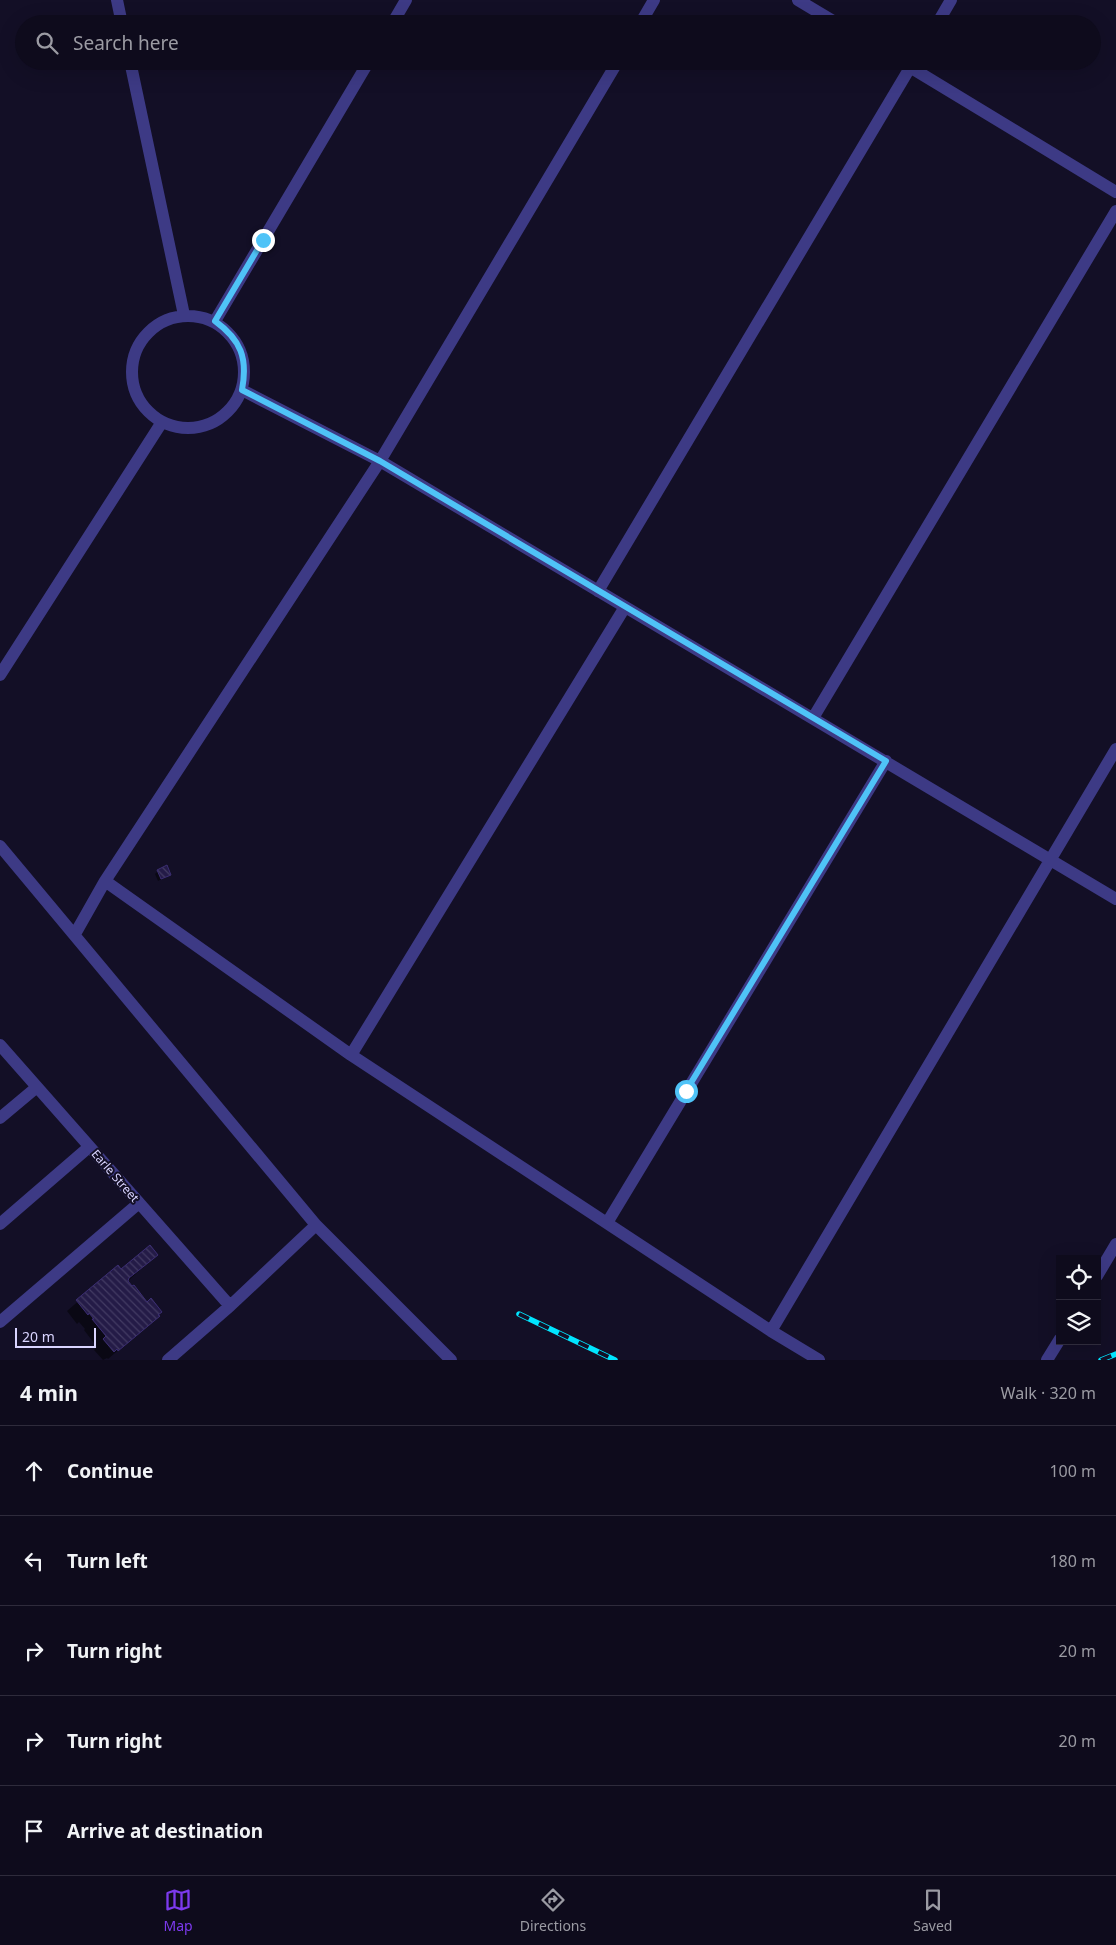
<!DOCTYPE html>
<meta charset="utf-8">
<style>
:root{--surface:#0e0b1c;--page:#171425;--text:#f1f3f6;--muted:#9b9ba3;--line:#2e2b3b;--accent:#7c3aed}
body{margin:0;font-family:"Noto Sans",sans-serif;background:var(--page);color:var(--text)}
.controls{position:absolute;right:15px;bottom:15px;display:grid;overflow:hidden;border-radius:0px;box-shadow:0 5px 20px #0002}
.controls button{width:45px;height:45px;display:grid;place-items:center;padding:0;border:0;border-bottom:1px solid var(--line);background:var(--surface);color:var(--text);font:25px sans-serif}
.scale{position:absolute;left:15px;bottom:12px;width:81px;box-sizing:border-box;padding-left:5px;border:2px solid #d9d4ff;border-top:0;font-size:14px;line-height:18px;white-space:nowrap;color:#d9d4ff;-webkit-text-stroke:4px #130f26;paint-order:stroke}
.stop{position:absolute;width:15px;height:15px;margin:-11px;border:4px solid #4fc3f7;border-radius:50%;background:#fff}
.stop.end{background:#4fc3f7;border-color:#fff;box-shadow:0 1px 5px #0008}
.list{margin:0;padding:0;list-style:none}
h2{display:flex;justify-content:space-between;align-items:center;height:65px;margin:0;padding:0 20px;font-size:21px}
h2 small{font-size:16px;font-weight:400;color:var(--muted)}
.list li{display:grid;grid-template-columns:32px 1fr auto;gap:15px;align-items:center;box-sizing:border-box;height:90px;padding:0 20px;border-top:1px solid var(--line)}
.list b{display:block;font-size:19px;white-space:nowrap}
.list em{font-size:16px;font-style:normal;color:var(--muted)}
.icon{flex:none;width:28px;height:28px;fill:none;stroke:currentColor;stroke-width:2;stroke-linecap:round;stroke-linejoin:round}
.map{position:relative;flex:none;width:1116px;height:1360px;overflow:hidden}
.search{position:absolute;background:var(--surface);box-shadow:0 5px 20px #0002;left:15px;right:15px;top:15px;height:55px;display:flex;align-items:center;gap:12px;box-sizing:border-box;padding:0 18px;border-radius:28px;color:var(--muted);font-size:19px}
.sheet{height:515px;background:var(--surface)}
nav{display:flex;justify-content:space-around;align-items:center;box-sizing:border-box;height:70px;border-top:1px solid var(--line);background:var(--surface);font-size:14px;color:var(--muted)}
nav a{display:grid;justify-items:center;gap:2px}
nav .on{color:var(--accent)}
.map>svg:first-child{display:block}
.shadow{fill:#0007}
.building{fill:url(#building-back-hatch);stroke:#3b2d73}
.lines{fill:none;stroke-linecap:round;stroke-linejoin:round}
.minor{stroke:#3d3a85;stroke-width:12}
.rail-casing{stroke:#00e5ff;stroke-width:5.5}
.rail{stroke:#130f26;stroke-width:4;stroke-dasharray:11;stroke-linecap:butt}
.route{stroke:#4fc3f7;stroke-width:6}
.labels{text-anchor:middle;stroke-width:4;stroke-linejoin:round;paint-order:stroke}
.street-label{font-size:12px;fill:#d9d4ff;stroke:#130f26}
</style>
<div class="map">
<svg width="1116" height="1360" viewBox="0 0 1116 1360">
<defs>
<pattern id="building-back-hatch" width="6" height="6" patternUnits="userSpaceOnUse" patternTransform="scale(1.25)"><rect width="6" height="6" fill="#241b47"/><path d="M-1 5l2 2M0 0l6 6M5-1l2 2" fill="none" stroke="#433b63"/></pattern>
</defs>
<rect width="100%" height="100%" fill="#130f26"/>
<path class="shadow" d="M158,871L169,875L158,881L155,874Z
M156,1255L127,1282L158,1316L108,1359L107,1358L103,1360L94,1350L97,1347L84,1330L85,1329L79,1322L77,1324L67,1311L118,1267L121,1271Z"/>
<path class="building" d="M167,865L171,875L161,879L157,870Z
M150,1245L158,1255L129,1278L128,1281L132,1286L134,1285L147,1302L151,1298L162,1312L158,1315L160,1316L118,1351L117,1349L114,1352L103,1339L106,1336L92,1319H94L89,1313L88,1315L76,1300L118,1265L121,1269Z"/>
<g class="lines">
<path class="minor" d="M117,0L122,24
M798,0L838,24
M392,24L406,0
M640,24L654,0
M937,24L951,0
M130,61L184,315
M900,61L1116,192
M132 372a56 56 0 1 1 112 0a56 56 0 1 1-112 0Z
M215,321L369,61
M242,390L380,461L1116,899
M598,591L914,61
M0,675L162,422
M813,718L1116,211
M0,846L316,1225
M105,881L351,1055L771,1331L1116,749
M75,934L105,881L380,461L618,61
M0,1045L230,1306
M351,1055L625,607
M0,1118L37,1087
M607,1223L886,761
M0,1224L89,1147
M1097,1276L1116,1244
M0,1322L139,1203
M771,1331L819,1360
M168,1360L230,1306L316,1225L451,1360
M1047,1360L1060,1339"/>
<defs>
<path id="rail" d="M519,1314L615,1360
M1101,1360L1116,1354"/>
</defs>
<use href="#rail" class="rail-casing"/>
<use href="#rail" class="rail"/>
</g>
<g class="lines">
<path class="route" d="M263,240L215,321C241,340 248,358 242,390L380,461L886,761L686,1091"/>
</g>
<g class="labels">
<g class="street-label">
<text transform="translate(115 1176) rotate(49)" y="4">Earle Street</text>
</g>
</g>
</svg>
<div class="controls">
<button><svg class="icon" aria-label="locate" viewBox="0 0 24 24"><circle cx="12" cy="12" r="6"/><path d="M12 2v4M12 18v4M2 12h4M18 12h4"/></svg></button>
<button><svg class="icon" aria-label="layers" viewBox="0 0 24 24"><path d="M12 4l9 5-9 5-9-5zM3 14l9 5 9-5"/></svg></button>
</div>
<div class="scale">20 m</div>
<div class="stop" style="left:686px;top:1091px"></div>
<div class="stop end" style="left:263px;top:240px"></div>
<div class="search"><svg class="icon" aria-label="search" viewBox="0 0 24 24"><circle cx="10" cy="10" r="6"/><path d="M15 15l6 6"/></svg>Search here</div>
</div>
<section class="sheet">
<h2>4 min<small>Walk · 320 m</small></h2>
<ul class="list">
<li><svg class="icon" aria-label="ahead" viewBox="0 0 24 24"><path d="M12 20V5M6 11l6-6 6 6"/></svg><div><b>Continue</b></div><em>100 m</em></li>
<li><svg class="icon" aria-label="left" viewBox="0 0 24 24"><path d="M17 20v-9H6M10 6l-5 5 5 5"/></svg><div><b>Turn left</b></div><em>180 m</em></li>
<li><svg class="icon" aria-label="right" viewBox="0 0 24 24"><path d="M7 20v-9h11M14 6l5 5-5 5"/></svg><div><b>Turn right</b></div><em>20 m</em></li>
<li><svg class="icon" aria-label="right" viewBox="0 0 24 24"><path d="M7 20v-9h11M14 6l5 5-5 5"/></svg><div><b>Turn right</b></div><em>20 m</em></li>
<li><svg class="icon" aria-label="arrive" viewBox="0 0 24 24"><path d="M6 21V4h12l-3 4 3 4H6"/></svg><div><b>Arrive at destination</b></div></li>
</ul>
</section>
<nav>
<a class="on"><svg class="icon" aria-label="map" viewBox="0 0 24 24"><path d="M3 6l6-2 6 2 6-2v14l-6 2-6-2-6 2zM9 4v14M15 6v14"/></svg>Map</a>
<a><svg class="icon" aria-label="directions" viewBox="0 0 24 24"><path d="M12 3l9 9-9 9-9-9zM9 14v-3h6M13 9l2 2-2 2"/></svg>Directions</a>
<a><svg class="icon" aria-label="saved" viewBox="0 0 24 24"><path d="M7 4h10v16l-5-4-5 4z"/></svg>Saved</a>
</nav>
